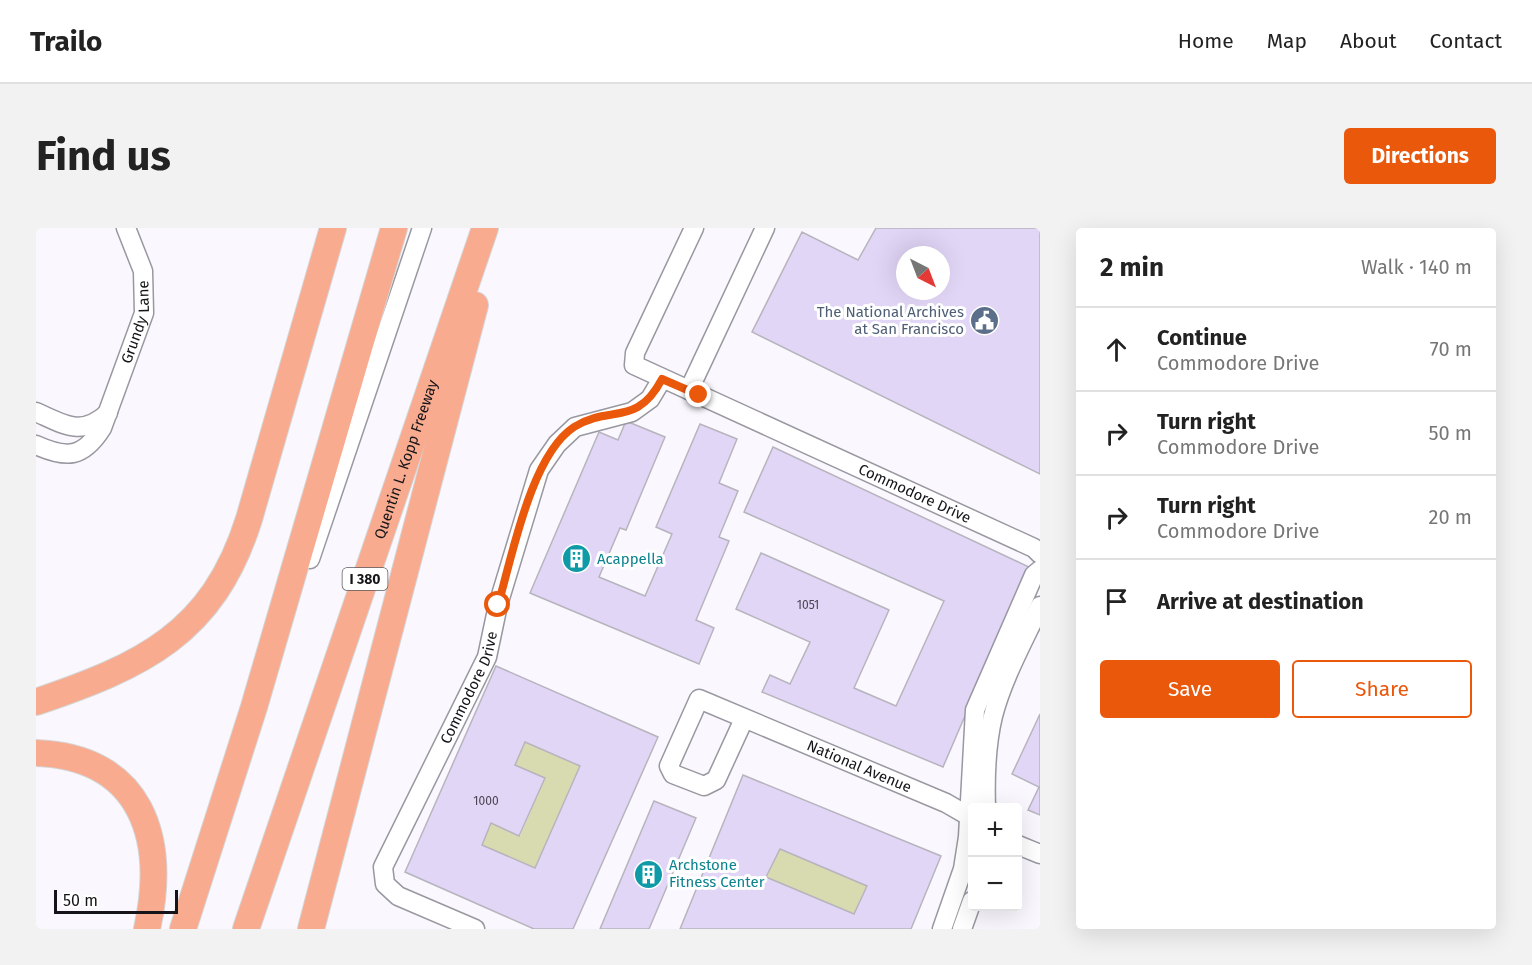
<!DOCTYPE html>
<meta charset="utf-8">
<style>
:root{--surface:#fff;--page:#f2f2f2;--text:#222;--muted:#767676;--line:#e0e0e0;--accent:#ea580c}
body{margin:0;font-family:"Fira Sans",sans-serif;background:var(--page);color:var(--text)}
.controls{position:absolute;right:18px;bottom:18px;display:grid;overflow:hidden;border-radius:6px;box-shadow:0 6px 24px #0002}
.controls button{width:54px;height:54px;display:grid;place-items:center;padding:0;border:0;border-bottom:2px solid var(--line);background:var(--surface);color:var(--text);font:30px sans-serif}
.compass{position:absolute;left:860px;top:18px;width:54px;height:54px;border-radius:50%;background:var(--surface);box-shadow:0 6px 24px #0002;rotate:138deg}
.scale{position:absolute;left:18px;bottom:15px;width:124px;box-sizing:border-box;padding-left:6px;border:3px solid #151418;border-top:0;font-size:16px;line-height:21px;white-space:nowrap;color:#151418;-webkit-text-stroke:4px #fff;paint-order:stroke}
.stop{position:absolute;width:18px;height:18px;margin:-14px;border:4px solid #ea580c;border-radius:50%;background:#fff}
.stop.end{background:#ea580c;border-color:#fff;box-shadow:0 2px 6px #0008}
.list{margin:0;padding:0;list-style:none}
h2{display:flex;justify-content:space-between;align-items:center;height:78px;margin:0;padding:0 24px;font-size:26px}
h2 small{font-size:20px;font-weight:400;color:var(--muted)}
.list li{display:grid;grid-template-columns:39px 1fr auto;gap:18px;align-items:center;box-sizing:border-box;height:84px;padding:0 24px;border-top:2px solid var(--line)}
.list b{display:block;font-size:22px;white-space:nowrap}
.list p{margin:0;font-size:20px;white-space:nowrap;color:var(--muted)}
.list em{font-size:20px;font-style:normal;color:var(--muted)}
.actions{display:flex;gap:12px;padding:18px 24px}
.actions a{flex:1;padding:14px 0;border:2px solid var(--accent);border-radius:6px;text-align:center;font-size:21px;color:var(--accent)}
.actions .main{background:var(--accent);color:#fff}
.icon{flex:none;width:33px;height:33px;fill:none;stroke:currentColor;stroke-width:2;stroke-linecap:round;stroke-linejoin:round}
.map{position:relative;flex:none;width:1004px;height:701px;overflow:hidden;border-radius:6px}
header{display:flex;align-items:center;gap:36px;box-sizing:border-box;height:84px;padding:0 30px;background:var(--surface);border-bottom:2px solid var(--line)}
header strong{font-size:28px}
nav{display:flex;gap:33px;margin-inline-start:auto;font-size:21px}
.intro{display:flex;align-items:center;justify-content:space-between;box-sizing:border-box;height:144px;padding:0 36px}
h1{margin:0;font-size:42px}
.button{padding:15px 27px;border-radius:6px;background:var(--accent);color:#fff;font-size:21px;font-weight:700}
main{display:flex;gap:36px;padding:0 36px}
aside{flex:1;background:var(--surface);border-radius:6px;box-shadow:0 6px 24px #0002}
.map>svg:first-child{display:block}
.green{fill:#d7dbaf}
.building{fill:#e2d6f7;stroke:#b7b4bd;stroke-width:1.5;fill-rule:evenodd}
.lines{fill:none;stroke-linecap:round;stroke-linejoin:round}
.minor-casing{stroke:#9997a0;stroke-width:21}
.highway-casing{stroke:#d5d5d5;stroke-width:28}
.minor{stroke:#fff;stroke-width:18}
.highway{stroke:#f8ab8f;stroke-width:26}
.route{stroke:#ea580c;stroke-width:8}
.labels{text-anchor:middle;stroke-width:6;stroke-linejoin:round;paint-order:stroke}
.number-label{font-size:12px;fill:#484450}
.shield{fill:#fff;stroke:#5b5a5d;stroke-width:1.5}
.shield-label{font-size:14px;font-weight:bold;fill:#151418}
.service-label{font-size:15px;fill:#4e5e75;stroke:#fff;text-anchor:end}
.street-label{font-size:15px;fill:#151418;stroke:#fff}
.culture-label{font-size:15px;fill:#0d838f;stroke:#fff;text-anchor:start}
</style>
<header>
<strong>Trailo</strong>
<nav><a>Home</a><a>Map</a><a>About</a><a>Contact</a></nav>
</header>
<div class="intro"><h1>Find us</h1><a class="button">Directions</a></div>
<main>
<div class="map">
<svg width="1004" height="701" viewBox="0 0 1004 701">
<rect width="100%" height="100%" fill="#faf8fe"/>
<path class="green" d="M489,514L544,538L499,640L446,617L455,595L484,608L509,550L479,537Z
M744,621L831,658L818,686L730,649Z"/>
<path class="building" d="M840,0H1004V246L716,104L766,4L822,32ZM869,27H905V63H869Z
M590,193L629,209L590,302L584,300L563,349L609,368L636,306L620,299L664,196L701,211L683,255L702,263L683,309L693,313L660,392L678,400L663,436L494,365L563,204L582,212Z
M737,219L993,339L907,539L726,464L734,447L754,456L774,414L700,381L725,325L853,382L818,460L860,478L908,373L708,284Z
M460,438L622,509L537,701H498L369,644ZM489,514L544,538L499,640L446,617L455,595L483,608L509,550L479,537Z
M1004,486V587L992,582L1003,559L976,546Z
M707,547L905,628L875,701H644ZM744,621L831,658L818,686L730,649Z
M618,573L660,590L613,701H564Z"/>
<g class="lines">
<defs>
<g id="minor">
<path id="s1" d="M658,0L599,125L598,137L998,320L1004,326"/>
<path d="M653,162L729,0"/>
<path d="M0,184C29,197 45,209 72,185"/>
<path id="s2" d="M0,217C31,231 47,230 66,200L108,85L107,43L90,0"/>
<path d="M274,331L386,0"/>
<path id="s3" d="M708,491L680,552L668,558L637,546L633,538L663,471L910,575L936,590"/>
<path d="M950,580C949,550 950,517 957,488C967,450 987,414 1004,378"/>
<path d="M982,617L1004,626"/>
<path id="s4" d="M439,701L362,668L349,656L347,639L451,429L462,377L503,242L521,216L539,199L596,184L614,171L626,151"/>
<path d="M906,701L927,641L932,609L939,482L998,347L1004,342"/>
<path d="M926,701L936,673"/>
</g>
<g id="highway">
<path d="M0,474C106,438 177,406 213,291L297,0"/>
<path d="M0,525C106,529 131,610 111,701"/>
<path d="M147,701L218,479L358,0"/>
<path id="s5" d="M210,701L449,0"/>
<path d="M275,701L439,77"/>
</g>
</defs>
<use href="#minor" class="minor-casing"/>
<use href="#highway" class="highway-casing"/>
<use href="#minor" class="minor"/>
<use href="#highway" class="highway"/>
</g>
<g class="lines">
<path class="route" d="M462,377C476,329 495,227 538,199C575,176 600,200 626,151L663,167"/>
</g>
<defs>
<symbol id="civic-disc" viewBox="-11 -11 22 22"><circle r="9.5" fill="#5c6f8a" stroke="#fff"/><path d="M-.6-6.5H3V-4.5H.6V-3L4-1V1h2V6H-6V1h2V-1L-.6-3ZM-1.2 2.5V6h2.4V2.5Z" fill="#fff"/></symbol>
<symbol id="building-disc" viewBox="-11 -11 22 22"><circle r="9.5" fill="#0f9aa8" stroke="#fff"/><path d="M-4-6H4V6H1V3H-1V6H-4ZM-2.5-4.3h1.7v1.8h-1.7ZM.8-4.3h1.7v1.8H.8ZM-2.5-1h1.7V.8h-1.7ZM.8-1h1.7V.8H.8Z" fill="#fff"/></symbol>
</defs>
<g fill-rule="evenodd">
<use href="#civic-disc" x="932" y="76" width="33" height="33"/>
<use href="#building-disc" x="524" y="314" width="33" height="33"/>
<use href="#building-disc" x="596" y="630" width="33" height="33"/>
</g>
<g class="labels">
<g class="number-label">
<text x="772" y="381">1051</text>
<text x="450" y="577">1000</text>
</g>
<rect class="shield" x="306.5" y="340" width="45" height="22" rx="4.5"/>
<g class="shield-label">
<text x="329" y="356">I 380</text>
</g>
<g class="service-label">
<text x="928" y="89">The National Archives<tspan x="928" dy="17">at San Francisco</tspan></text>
</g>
<g class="street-label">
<text dy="5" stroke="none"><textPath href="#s2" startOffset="190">Grundy Lane</textPath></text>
<text dy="5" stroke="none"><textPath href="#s5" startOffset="496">Quentin L. Kopp Freeway</textPath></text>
<text dy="5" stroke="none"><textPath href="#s1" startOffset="459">Commodore Drive</textPath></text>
<text dy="5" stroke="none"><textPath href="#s4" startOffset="318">Commodore Drive</textPath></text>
<text dy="5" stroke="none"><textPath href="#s3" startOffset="370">National Avenue</textPath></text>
</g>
<g class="culture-label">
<text x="561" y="336">Acappella</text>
<text x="633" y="642">Archstone<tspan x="633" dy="17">Fitness Center</tspan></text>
</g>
</g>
</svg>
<div class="controls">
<button>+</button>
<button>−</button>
</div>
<svg class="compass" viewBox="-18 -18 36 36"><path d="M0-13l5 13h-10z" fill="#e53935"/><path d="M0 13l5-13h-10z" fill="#767676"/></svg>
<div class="scale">50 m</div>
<div class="stop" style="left:462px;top:377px"></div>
<div class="stop end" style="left:663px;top:167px"></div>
</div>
<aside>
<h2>2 min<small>Walk · 140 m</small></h2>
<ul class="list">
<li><svg class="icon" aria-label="ahead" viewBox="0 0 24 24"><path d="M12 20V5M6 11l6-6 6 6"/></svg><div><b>Continue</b><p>Commodore Drive</p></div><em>70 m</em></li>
<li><svg class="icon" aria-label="right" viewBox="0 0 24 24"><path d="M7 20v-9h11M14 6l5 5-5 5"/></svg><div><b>Turn right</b><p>Commodore Drive</p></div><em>50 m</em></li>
<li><svg class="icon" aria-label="right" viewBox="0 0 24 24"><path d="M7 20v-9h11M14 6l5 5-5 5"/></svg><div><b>Turn right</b><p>Commodore Drive</p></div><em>20 m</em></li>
<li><svg class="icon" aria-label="arrive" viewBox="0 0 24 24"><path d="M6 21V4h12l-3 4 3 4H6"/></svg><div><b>Arrive at destination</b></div></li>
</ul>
<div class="actions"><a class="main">Save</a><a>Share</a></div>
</aside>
</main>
